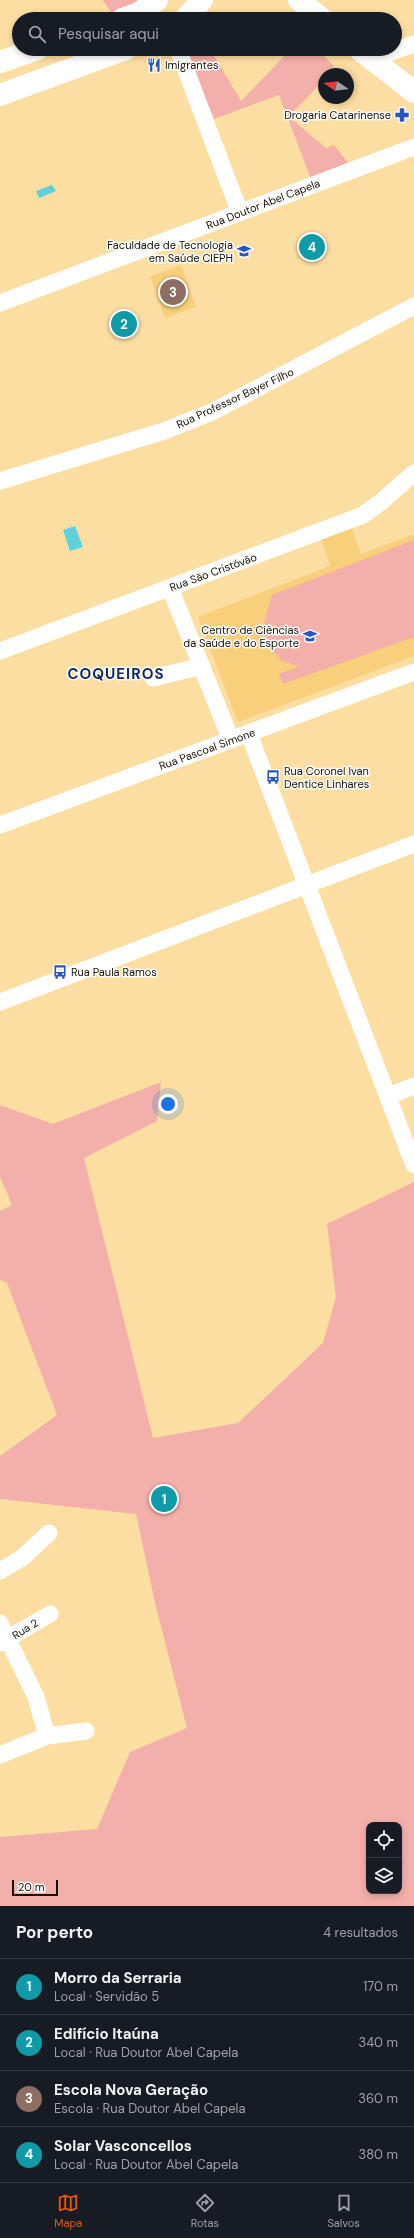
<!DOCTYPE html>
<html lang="pt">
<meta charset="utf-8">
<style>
:root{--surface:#171b24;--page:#242831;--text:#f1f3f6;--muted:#9ea1a6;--line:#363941;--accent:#ea580c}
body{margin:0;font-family:"DM Sans",sans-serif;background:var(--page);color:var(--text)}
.controls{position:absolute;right:12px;bottom:12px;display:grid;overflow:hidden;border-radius:8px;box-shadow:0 2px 6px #0003}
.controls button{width:36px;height:36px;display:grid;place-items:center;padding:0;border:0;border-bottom:1px solid var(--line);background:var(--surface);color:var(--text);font:20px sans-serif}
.compass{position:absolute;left:318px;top:68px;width:36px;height:36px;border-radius:50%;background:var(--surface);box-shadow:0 2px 6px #0003;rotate:283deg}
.scale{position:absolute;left:12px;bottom:10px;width:46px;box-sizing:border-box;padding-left:4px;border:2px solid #190f00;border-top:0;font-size:11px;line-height:14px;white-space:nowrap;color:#190f00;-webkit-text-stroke:3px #fff;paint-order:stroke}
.you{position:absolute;left:168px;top:1104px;width:14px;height:14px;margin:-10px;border:3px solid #fff;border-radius:50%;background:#1a73e8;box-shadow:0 0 0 6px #1a73e833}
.badge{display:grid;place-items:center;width:26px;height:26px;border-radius:50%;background:var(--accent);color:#fff;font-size:13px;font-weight:700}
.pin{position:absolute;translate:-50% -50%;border:2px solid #fff;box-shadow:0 1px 4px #0006}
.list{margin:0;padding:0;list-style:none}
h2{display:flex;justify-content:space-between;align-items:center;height:52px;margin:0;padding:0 16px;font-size:17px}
h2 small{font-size:13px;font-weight:400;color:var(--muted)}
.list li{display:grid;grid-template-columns:26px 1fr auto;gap:12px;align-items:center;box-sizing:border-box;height:56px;padding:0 16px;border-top:1px solid var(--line)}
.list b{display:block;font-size:15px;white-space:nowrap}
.list p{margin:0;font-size:13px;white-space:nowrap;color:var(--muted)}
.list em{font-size:13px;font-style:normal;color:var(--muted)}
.icon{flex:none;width:22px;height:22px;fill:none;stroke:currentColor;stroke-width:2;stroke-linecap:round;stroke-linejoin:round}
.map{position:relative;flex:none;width:414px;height:1906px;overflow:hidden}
.search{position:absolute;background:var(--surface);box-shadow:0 2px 6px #0003;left:12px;right:12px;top:12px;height:44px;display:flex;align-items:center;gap:10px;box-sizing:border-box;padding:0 14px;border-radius:22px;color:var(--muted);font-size:15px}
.sheet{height:276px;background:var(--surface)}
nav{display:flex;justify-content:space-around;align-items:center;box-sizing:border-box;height:56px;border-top:1px solid var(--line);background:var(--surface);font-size:11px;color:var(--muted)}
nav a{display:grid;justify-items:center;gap:2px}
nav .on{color:var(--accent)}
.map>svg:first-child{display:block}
.built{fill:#f8cf7b}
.green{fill:#f3afa9;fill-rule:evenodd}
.water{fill:#5dd2dd}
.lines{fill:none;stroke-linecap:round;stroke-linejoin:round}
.minor{stroke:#fff;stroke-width:17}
.secondary{stroke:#fff;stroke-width:22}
.primary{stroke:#fff;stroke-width:22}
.labels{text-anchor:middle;stroke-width:3;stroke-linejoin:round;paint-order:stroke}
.poi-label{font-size:11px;fill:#190f00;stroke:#fff;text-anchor:start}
.street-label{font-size:11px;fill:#190f00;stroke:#fff}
.district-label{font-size:15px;font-weight:bold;letter-spacing:1px;fill:#132a60;stroke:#fff}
</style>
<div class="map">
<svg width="414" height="1906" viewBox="0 0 414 1906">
<rect width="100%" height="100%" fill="#fcdea3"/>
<path class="built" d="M181,265L196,307L165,318L150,276Z
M351,527L361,554L414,534V656L238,722L198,617L330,566L321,539Z"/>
<path class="green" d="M103,0H146L124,12H111Z
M184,49H210L241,101L291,49H317L334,66L327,74H324C324,84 296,108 288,116L326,148L334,145L351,166L311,179L279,95L214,119Z
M414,540V637L283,684L279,674L299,667L281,660L269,647L262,630L272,595Z
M161,1082L157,1121L84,1158L153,1438L238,1423L323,1343L336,1297L327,1224L414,1182V1906H0V1837L97,1829L130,1752L187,1728L155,1603L136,1514L0,1499V1456L57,1415L7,1283L0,1280V1211L12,1205L0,1177V1105L53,1124ZM369,1825H399V1891H369Z"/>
<path class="water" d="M52,185L56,191L39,198L36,191Z
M75,526L83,547L70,551L63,530Z"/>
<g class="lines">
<path class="minor" d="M178,49L240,213
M370,59L414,44
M0,303L414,147
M0,481L164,431L212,412L414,306
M170,588L231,740
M0,651L363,515L381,502L414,473
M153,678L202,666
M249,734L414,1165
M0,825L414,672
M0,1002L414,844
M388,1096L414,1086
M0,1571L22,1558L49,1533
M0,1623L36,1697L47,1736
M0,1643L50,1614
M0,1755L47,1736L86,1731"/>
<path class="secondary" d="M122,19L139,13L157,0
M185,19L202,0
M0,62L37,49
M0,95L126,49"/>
<path class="primary" d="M299,0L322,19
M359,49L414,92"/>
</g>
<defs>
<symbol id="restaurant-bare" viewBox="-9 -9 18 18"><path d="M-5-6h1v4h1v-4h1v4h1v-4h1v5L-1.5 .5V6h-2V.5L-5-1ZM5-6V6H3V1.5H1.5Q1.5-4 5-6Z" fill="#2a56c5" stroke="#fff" stroke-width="2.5" paint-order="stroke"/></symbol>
<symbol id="pharmacy-bare" viewBox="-9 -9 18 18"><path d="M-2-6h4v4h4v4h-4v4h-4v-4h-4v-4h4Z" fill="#2a56c5" stroke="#fff" stroke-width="2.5" paint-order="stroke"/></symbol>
<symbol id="university-bare" viewBox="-9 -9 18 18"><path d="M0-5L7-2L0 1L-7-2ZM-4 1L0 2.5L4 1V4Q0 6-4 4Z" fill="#2a56c5" stroke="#fff" stroke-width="2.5" paint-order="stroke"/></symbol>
<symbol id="bus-bare" viewBox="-9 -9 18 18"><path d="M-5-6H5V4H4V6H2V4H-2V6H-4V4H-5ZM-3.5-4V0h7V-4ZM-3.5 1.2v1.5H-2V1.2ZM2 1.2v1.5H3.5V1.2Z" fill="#2a56c5" stroke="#fff" stroke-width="2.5" paint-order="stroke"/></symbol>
</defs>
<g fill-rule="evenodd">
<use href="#restaurant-bare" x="144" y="55" width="20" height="20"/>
<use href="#pharmacy-bare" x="392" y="105" width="20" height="20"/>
<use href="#university-bare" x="234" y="241" width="20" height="20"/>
<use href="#university-bare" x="300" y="626" width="20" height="20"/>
<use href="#bus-bare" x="263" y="767" width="20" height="20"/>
<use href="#bus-bare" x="50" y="962" width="20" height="20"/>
</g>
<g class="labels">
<g class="poi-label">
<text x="165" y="69">Imigrantes</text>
<text x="391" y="119" text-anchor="end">Drogaria Catarinense</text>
<text x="233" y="249" text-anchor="end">Faculdade de Tecnologia<tspan x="233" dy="13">em Saúde CIEPH</tspan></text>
<text x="299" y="634" text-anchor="end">Centro de Ciências<tspan x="299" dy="13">da Saúde e do Esporte</tspan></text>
<text x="284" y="775">Rua Coronel Ivan<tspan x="284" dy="13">Dentice Linhares</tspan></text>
<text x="71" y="976">Rua Paula Ramos</text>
</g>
<g class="street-label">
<text transform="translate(263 204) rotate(-21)" y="4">Rua Doutor Abel Capela</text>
<text transform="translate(235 398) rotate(-25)" y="4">Rua Professor Bayer Filho</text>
<text transform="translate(213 572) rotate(-20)" y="4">Rua São Cristóvão</text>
<text transform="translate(207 749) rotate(-20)" y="4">Rua Pascoal Simone</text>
<text transform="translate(25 1629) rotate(-32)" y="4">Rua 2</text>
</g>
<g class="district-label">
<text x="116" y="679">COQUEIROS</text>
</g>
</g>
</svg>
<div class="controls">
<button><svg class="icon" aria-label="locate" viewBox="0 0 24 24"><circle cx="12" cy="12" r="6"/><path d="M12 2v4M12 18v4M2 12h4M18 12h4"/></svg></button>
<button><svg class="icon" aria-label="layers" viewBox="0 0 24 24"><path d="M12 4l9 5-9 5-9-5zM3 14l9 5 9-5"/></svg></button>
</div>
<svg class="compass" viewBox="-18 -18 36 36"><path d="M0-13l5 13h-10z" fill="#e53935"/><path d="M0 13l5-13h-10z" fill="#9ea1a6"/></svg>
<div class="scale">20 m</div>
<div class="you"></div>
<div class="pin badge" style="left:164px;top:1499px;background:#0f9aa8">1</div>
<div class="pin badge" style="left:124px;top:324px;background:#0f9aa8">2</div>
<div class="pin badge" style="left:173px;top:292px;background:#8d6e63">3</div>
<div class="pin badge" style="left:312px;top:247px;background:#0f9aa8">4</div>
<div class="search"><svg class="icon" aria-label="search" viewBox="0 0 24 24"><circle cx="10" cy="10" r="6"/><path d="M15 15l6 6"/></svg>Pesquisar aqui</div>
</div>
<section class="sheet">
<h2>Por perto<small>4 resultados</small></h2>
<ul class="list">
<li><span class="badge" style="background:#0f9aa8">1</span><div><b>Morro da Serraria</b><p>Local · Servidão 5</p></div><em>170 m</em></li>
<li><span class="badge" style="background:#0f9aa8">2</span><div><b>Edifício Itaúna</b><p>Local · Rua Doutor Abel Capela</p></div><em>340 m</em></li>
<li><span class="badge" style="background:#8d6e63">3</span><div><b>Escola Nova Geração</b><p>Escola · Rua Doutor Abel Capela</p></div><em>360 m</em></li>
<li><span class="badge" style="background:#0f9aa8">4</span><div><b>Solar Vasconcellos</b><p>Local · Rua Doutor Abel Capela</p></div><em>380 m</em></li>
</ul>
</section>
<nav>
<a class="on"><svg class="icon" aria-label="map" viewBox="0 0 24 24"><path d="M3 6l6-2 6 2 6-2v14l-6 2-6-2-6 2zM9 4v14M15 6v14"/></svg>Mapa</a>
<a><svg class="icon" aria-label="directions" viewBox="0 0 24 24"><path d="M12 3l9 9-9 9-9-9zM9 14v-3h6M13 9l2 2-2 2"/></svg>Rotas</a>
<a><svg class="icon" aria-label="saved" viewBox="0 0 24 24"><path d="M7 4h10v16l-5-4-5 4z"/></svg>Salvos</a>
</nav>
